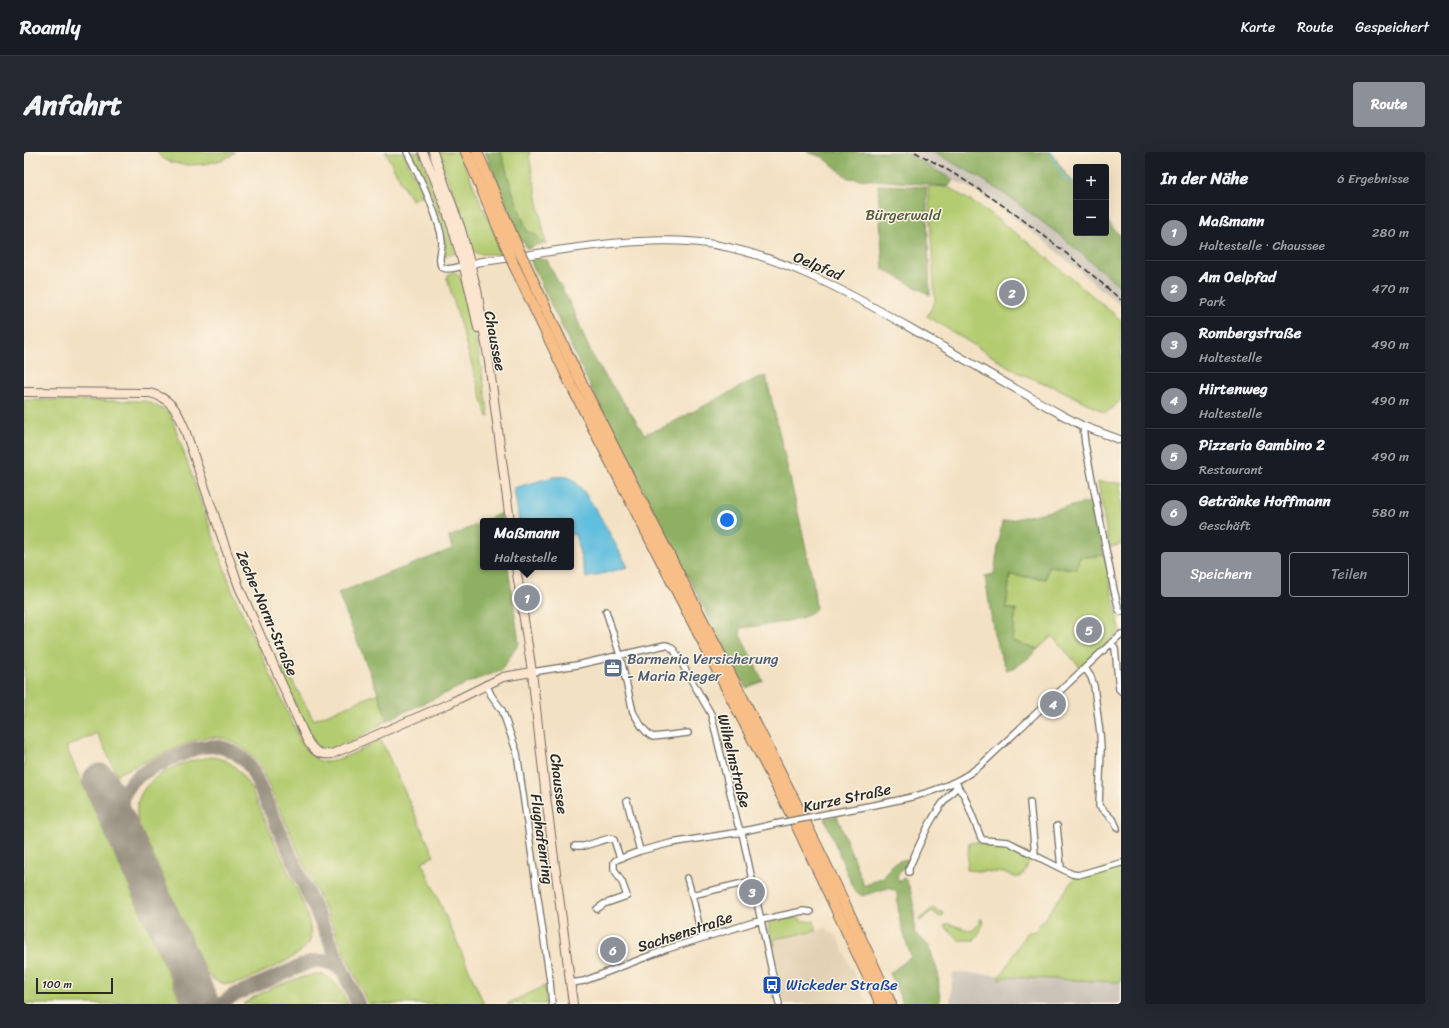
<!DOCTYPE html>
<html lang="de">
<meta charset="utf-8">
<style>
:root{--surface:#171b24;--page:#242831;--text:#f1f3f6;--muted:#9ea1a6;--line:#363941;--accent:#8c9099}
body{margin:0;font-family:Sriracha,sans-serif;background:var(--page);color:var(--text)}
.controls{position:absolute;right:12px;top:12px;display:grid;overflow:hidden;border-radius:4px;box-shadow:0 4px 16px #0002}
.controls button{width:36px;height:36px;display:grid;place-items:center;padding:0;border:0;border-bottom:1px solid var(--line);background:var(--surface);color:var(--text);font:20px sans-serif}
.scale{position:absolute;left:12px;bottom:10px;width:77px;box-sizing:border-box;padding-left:4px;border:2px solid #2b2b2b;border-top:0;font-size:11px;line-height:14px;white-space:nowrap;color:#2b2b2b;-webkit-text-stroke:3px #fcf5e5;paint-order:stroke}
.you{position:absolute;left:703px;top:368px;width:14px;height:14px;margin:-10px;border:3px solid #fff;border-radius:50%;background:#1a73e8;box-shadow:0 0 0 6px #1a73e833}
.badge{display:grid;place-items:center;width:26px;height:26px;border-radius:50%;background:var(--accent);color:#fff;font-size:13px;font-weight:700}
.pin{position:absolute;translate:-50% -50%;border:2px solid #fff;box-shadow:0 1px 4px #0006}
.popup{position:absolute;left:456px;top:366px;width:94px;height:52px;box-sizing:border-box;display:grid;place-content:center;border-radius:4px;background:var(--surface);filter:drop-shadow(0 1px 3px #0005);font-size:13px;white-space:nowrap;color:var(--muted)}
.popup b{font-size:15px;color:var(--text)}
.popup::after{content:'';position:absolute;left:50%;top:100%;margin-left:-8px;border:8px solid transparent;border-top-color:var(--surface)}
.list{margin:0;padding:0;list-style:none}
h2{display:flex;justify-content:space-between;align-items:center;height:52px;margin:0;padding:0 16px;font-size:17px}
h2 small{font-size:13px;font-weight:400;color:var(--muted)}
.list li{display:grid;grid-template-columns:26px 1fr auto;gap:12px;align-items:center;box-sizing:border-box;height:56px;padding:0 16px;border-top:1px solid var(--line)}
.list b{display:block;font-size:15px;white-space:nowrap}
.list p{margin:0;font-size:13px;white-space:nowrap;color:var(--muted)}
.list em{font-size:13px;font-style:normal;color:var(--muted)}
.actions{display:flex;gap:8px;padding:12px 16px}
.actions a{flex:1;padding:9px 0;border:1px solid var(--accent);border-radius:4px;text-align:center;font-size:14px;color:var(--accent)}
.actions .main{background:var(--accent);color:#fff}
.map{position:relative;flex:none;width:1097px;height:852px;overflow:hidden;border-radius:4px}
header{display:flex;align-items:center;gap:24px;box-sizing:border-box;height:56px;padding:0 20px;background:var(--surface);border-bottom:1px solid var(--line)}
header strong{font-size:19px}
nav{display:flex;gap:22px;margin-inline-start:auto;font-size:14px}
.intro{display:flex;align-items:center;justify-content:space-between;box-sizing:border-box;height:96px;padding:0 24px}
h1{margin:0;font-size:28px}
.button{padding:10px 18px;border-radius:4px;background:var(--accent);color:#fff;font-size:14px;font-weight:700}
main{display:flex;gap:24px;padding:0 24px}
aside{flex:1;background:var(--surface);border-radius:4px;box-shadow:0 4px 16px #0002}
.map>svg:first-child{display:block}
.built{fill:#e3d1b4}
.industrial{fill:#cbc3b8}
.green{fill:#b4cc71;stroke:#707c4e}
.forest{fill:#8fb063;stroke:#5d6e47}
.water{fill:#60bede;stroke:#467484}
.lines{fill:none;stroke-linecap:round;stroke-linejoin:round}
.stream{stroke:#60bede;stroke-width:1.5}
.taxiway{stroke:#8f8678;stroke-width:14}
.runway{stroke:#8f8678;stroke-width:35}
.minor-casing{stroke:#716b61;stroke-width:8}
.tertiary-casing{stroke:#716b61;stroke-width:9}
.secondary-casing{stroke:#716b61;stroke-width:10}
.motorway-casing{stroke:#716b61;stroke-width:12}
.minor{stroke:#fff;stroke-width:5.5}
.tertiary{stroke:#fff;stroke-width:7}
.secondary{stroke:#fce5cf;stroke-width:8}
.motorway{stroke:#f7be88;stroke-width:10}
.rail{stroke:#2b2b2b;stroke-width:1.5;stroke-dasharray:6 3;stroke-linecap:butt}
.minor-bridge-casing{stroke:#716b61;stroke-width:8;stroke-linecap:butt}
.motorway-bridge-casing{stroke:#716b61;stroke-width:12;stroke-linecap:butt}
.minor-bridge{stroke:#fff;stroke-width:5.5}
.motorway-bridge{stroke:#f7be88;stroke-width:10}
.labels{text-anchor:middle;stroke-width:3;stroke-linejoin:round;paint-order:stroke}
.park-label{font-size:15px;fill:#545b40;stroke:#fcf5e5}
.street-label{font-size:15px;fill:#2b2b2b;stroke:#fcf5e5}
.service-label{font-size:15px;fill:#4e5e75;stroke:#fcf5e5;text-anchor:start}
.transit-label{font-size:15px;fill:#164399;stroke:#fcf5e5;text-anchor:start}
</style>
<header>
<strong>Roamly</strong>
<nav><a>Karte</a><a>Route</a><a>Gespeichert</a></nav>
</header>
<div class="intro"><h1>Anfahrt</h1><a class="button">Route</a></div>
<main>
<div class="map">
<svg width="1097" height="852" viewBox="0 0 1097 852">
<rect width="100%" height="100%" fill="#fcf5e5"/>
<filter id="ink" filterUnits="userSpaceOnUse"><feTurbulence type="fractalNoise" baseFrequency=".025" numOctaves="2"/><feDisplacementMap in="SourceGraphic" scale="8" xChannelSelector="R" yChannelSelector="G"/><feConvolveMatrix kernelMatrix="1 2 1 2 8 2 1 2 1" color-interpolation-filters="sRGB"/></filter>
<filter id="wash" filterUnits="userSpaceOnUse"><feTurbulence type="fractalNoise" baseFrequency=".012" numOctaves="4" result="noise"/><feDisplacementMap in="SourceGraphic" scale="16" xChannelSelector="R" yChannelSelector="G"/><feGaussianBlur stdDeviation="0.9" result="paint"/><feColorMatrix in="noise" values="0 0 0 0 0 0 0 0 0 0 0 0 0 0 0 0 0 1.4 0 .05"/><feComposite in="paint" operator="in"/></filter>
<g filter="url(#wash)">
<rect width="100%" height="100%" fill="#f3e1c4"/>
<path class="built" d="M803,776L805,780L813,784L843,852H760L748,794L751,793L750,787Z"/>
<path class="industrial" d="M880,0H909L955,25L982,43L1033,81L1096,134L1097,135V154L1024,92L975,55L946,36L929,28Z
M929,821L1097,829V852H926Z"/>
<path class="green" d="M133,0H211C197,14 144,20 133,0Z
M361,0H379L399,43L387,48Z
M387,0H395L417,55L432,101L420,105C421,100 422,94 421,89C417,60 401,26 387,0Z
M413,0H435L479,102H454L449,98L445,96L427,35Z
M477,0H506L505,4L522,92H520L511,82L503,80L487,35Z
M904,34L924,35L961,58L1015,99L1097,168V248L1082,261L1037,238L995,221L903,164L911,150Z
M429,120L433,121L437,126L453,192L465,264L463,265L423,126L425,122Z
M0,248L122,249L146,261L209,441L280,596C285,602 292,609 301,610C313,611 344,594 357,588L410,704L398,710L460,852H344L235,612C218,591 200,581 173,587L93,622L73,581L42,595L158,852H0Z
M1074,330L1097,331V393L1085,395Z
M1080,403L1096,478L1057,516L1028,484L1014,497L988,489L992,458L982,456L986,423L1022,427L1024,414L1053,417L1055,406Z
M260,514L290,568L354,541L363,568C352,576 313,600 300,597C294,596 292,593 288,588L257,521Z
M188,605C209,608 215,618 226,635C238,662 250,688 262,715C268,728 275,741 280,754C283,763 289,779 286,789C280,803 246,817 233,823C215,832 199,838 183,822L116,675C99,631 153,609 188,605Z
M945,690L984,693L1006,703C1006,708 1001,724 996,725C991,727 986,722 981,721C968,720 956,719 943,718Z
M1097,713V830L983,825L975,827L974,825L980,819L1002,781L1011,779L1052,724Z
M909,756L913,759L919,760L920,762L918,765H916L908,759L896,769L895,767Z
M770,765L781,769H790L792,779L750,787L751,793L748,794L744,771Z
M956,767H958C960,774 955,782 951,788H935L920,774L925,772L948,779L954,773Z
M291,822C308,821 317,838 324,852H219C241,837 266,828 291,822Z
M521,834L522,852H483Z"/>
<path class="forest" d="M461,0H477L487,35L503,79L511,82L520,92H515L503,97L500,90H497Z
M783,0H880L929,28L925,34L824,26L799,5Z
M909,0H1027L1039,18L1052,33V81H1082V68L1097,85V135L1033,81L982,43L955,25Z
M854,33L902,35L906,143L859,117Z
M509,106L523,108C531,126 542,142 550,160C557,176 562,192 571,208C586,233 605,256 620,282L638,276L733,226L742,224L778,378L789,429L792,457C786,469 732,474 717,476L716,483L739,529L722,536L706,506L580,263L510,117L506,107Z
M1070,349L1080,403L1055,406L1053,417L1024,414L1022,427L986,423L982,456L992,458L988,489L1014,497C1004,507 996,514 983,518L975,499L970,482L961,424L970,422L978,370Z
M477,361L478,369H460Z
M459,370V415H484L495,491L477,519L453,527L363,568L354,541L314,441L428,397L425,385Z
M813,664L840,734L861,724C866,714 871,709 883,707L884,710L874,722L873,726L876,729L880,726C889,734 892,768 890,780L905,794L914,821L916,852H879L866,821L887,805L875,766L873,739L864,736L838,744L830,738L801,667Z"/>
<path class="water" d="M529,325C533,325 540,324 544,325C562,331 593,397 604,415L562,426L551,382L547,383V369H495L490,336Z"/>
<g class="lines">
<path class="stream" d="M162,0H164
M1026,0L1039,24L1052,35"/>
<path class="taxiway" d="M99,679C85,624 129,616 170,597C194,590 215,597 228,618L334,852
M198,852L208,844L286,810C299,807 310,810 319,820"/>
<path class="runway" d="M76,629L178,852"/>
</g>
</g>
<g filter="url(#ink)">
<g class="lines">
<defs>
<path id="minor" d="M383,0C396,26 410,54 417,82C417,85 418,89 418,91C418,98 413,109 418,115C422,119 434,115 439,114
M1059,274L1061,292L1090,438L1095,458L1097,460
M582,459L596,503L609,560C614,568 620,581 629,585L664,581
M1087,491L1091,496L1095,537L1097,539
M1061,516L1067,525L1070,534L1076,581L1077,597L1075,654L1090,669L1093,676
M508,520L553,513L641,493L645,494L650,498L687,562L714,673L718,681L755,852
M462,532L467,543L478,558L493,601L526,829L528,852
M932,629L935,637L940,643L957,686L959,688L984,690L1048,722L1054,723L1097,711
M603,649L616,699L647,691L710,681H718L720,679L751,672
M1006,650L1011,703
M797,663C848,652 918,647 958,612L1097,482
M1033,674L1037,716
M551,694H560L586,686L590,688L596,706
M885,720V716C898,687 909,658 932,636V631
M663,726L668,743L728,729
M668,743L678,786
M573,757L580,752L603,744L598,730L590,717V710L592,708L616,699
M547,831L560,829L643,797L737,768L779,759L786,760"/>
<path id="tertiary" d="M441,114L455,110C526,101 599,84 671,90C746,97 824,140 888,177C938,206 988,235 1038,263L1059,274L1097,288"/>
<path id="secondary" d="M399,0C425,56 442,116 454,176
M409,0L437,77L453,138L465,210L486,369
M0,240L126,241C145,246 153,257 160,275L215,435L282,586C288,598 295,604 308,602L424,552L479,525L508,520
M492,415L508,520L521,637L549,852"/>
<path id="motorway" d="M442,0L485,101
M453,0L495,99
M500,109C518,148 536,187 555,226C659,435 772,639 867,852
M489,111L547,233L768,664L857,852"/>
</defs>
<use href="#minor" class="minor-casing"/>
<use href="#tertiary" class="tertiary-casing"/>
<use href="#secondary" class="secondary-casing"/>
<use href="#motorway" class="motorway-casing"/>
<use href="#minor" class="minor"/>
<use href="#tertiary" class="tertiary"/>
<use href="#secondary" class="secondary"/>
<use href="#motorway" class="motorway"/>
<path class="rail" d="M891,0C966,39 1034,92 1097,148"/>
<defs>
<path id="minor-bridge" d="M751,672L797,663"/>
<path id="motorway-bridge" d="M495,99L500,109
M485,101L489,111"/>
</defs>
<use href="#minor-bridge" class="minor-bridge-casing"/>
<use href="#motorway-bridge" class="motorway-bridge-casing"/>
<use href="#minor-bridge" class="minor-bridge"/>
<use href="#motorway-bridge" class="motorway-bridge"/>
</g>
</g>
<defs>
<symbol id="office-square" viewBox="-11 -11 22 22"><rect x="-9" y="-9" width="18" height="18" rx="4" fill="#5c6f8a" stroke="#fcf5e5"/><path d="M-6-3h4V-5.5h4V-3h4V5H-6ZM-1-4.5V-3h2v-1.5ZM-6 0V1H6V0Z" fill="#fff"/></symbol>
<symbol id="bus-square" viewBox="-11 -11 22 22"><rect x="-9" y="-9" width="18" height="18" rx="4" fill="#1a4fb4" stroke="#fcf5e5"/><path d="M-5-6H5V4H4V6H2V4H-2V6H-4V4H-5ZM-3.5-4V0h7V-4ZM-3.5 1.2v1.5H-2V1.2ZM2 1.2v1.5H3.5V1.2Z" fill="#fff"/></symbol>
</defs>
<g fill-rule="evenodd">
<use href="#office-square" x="578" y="505" width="22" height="22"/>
<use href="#bus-square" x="737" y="822" width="22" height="22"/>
</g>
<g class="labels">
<g class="park-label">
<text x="879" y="68">Bürgerwald</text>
</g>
<g class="street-label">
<text transform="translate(794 114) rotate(23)" y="5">Oelpfad</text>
<text transform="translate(471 189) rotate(79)" y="5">Chaussee</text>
<text transform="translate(243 461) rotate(67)" y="5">Zeche-Norm-Straße</text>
<text transform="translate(710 609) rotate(76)" y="5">Wilhelmstraße</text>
<text transform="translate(535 632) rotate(83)" y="5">Chaussee</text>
<text transform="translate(823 646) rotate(-12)" y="5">Kurze Straße</text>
<text transform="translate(518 687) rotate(82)" y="5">Flughafenring</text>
<text transform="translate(661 780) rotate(-18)" y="5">Sachsenstraße</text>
</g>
<g class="service-label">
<text x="603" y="512">Barmenia Versicherung<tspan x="603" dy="17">- Maria Rieger</tspan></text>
</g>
<g class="transit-label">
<text x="762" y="838">Wickeder Straße</text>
</g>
</g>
</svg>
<div class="controls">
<button>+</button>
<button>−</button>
</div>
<div class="scale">100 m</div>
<div class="you"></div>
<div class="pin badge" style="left:503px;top:446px">1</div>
<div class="popup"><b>Maßmann</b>Haltestelle</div>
<div class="pin badge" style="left:988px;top:141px">2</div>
<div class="pin badge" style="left:728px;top:740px">3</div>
<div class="pin badge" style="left:1029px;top:552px">4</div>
<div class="pin badge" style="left:1065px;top:478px">5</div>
<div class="pin badge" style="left:589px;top:798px">6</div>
</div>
<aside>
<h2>In der Nähe<small>6 Ergebnisse</small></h2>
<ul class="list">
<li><span class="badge">1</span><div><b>Maßmann</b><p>Haltestelle · Chaussee</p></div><em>280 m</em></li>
<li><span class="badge">2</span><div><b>Am Oelpfad</b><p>Park</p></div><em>470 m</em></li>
<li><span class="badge">3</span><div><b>Rombergstraße</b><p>Haltestelle</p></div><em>490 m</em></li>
<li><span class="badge">4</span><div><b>Hirtenweg</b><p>Haltestelle</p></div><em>490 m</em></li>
<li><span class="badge">5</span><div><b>Pizzeria Gambino 2</b><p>Restaurant</p></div><em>490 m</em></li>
<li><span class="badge">6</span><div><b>Getränke Hoffmann</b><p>Geschäft</p></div><em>580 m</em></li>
</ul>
<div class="actions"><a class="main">Speichern</a><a>Teilen</a></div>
</aside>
</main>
